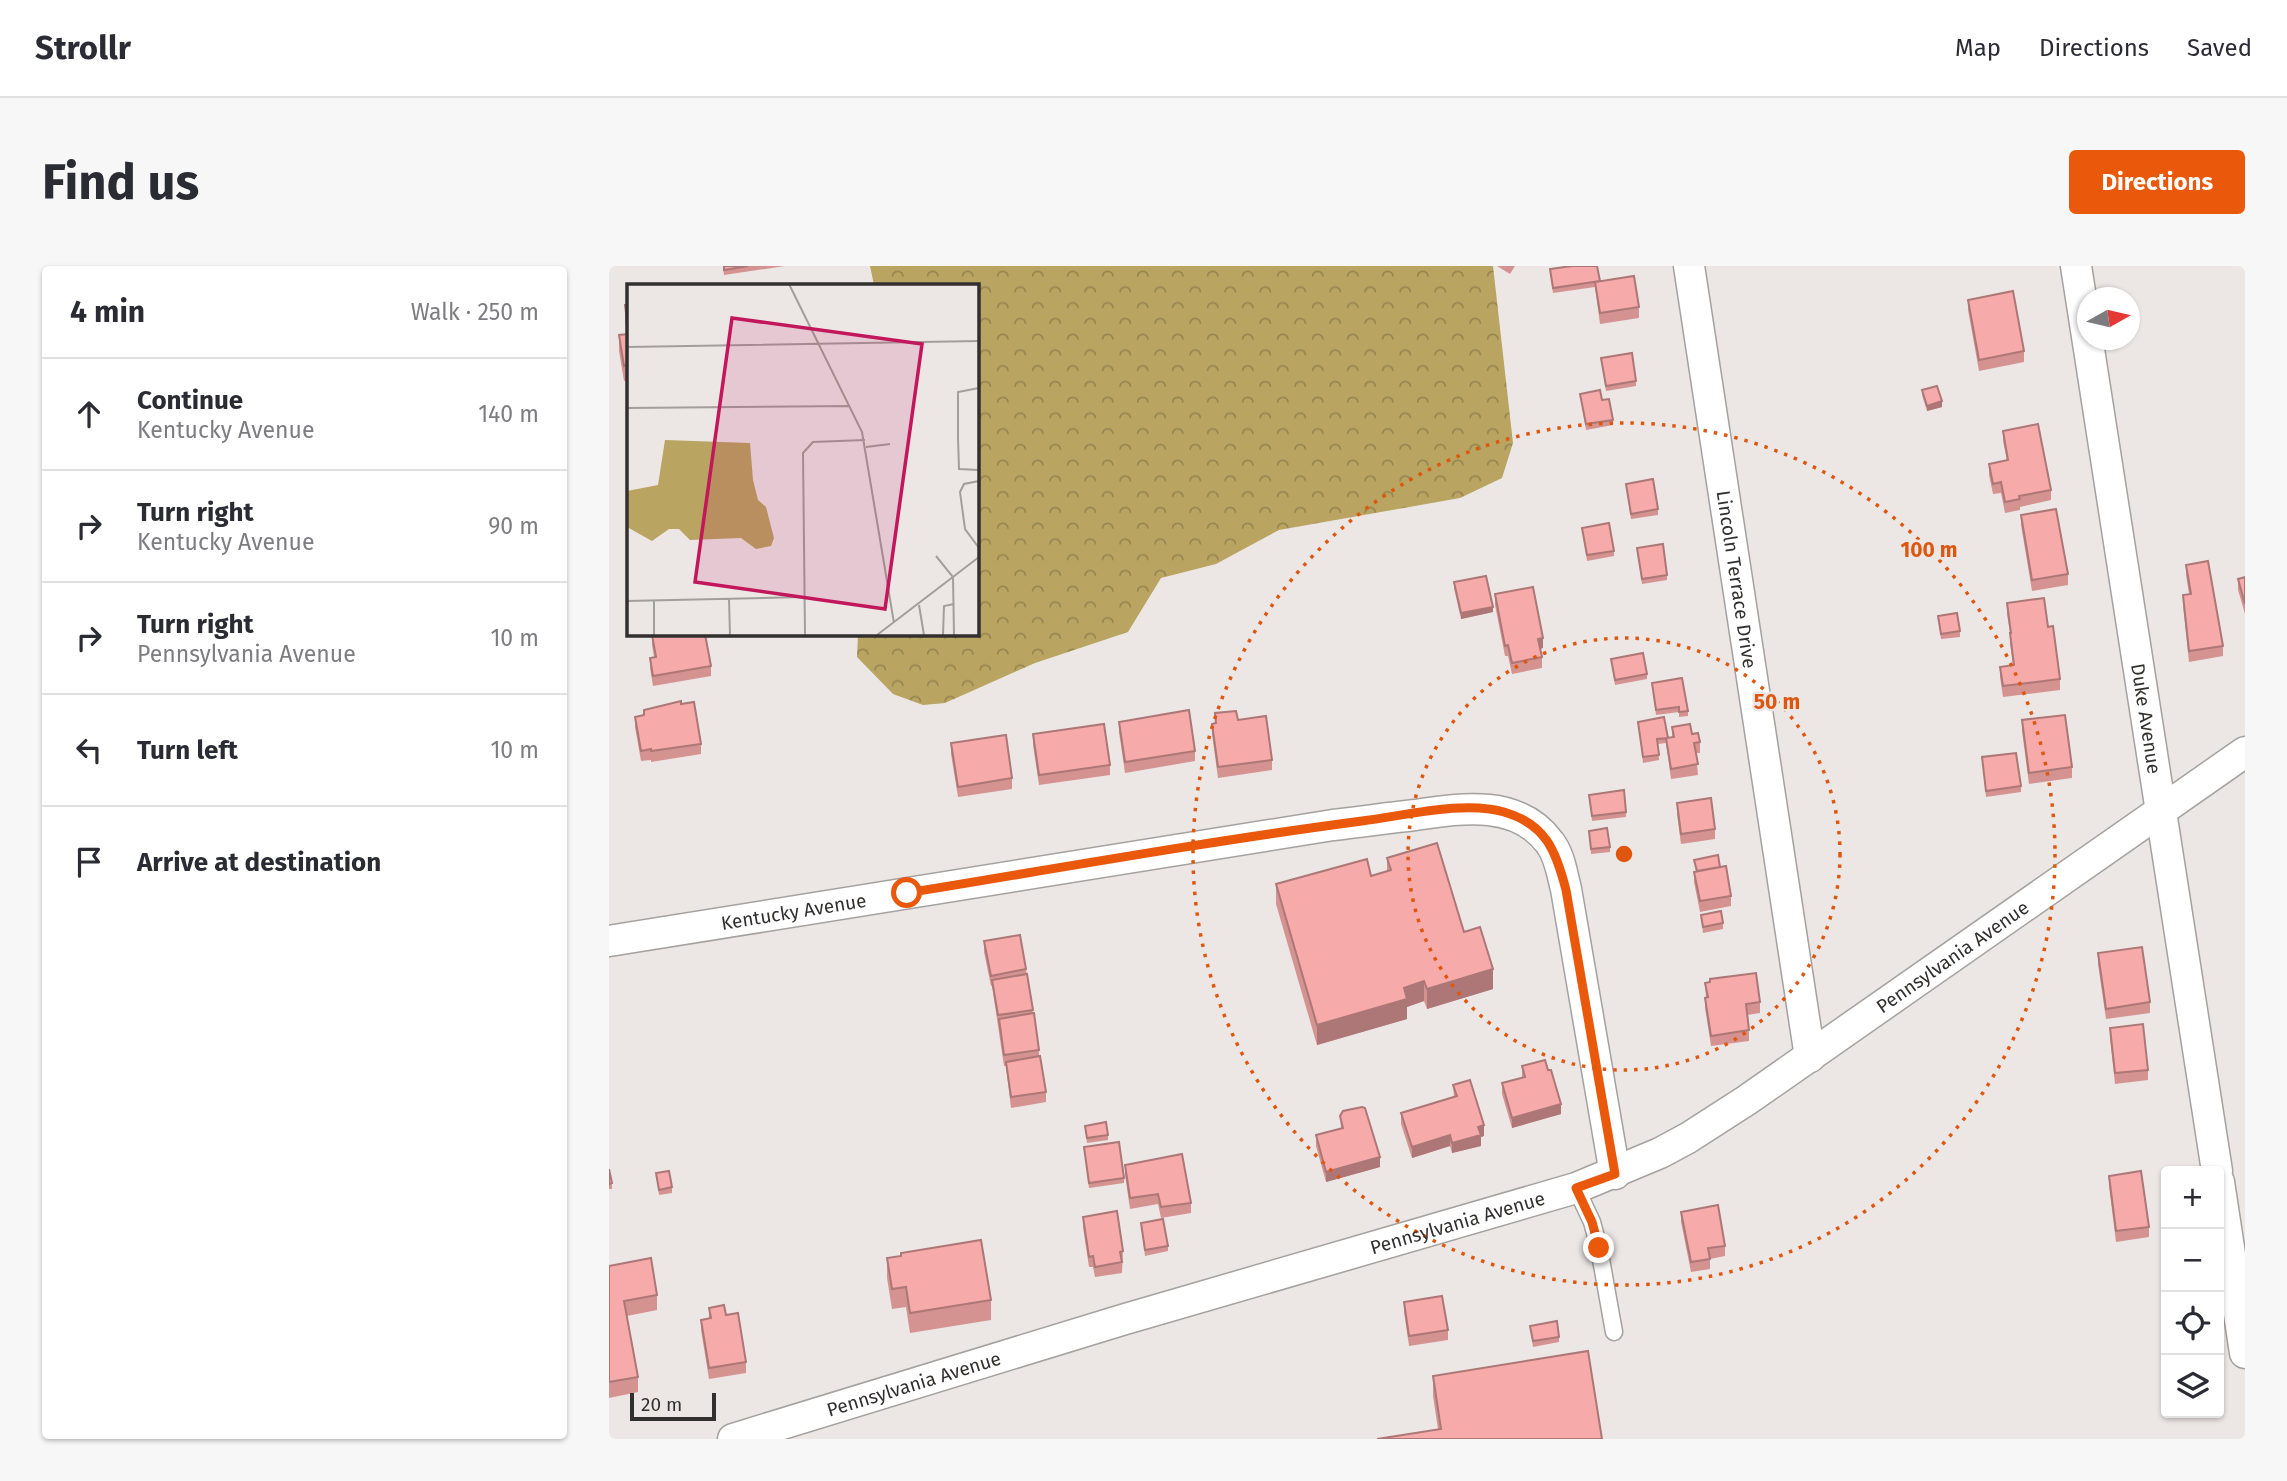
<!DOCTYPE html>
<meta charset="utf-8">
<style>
:root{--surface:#fff;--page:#f7f7f7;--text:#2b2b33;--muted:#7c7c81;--line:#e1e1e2;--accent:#ea580c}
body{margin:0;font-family:"Fira Sans",sans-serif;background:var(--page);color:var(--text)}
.controls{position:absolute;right:21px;bottom:21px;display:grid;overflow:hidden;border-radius:7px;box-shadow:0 2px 5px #0004}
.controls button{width:63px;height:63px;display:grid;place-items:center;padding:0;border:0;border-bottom:2px solid var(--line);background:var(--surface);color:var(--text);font:35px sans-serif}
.compass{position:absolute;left:1468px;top:21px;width:63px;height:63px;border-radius:50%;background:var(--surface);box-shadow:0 2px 5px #0004;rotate:82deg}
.scale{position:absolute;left:21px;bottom:18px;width:86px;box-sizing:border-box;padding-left:7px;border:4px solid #32302f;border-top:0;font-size:19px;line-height:24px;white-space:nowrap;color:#32302f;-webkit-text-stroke:5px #ece7e5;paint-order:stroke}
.stop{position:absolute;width:21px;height:21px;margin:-16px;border:5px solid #ea580c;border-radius:50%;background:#fff}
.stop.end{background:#ea580c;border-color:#fff;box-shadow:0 2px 7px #0008}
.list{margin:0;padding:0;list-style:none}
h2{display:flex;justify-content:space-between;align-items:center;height:91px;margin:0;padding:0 28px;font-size:30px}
h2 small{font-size:23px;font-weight:400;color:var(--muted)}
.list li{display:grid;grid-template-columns:46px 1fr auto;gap:21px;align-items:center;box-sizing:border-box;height:112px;padding:0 28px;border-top:2px solid var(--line)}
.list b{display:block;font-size:26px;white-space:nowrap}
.list p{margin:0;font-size:23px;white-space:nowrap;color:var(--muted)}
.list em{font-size:23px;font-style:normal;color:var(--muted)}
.icon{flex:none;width:38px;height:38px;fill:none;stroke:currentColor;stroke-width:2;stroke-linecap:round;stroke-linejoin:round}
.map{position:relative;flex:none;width:1636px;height:1173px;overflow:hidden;border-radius:7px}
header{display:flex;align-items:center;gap:42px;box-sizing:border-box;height:98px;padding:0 35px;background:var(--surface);border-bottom:2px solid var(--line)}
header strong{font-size:33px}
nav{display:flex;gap:38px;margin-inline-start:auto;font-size:24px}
.intro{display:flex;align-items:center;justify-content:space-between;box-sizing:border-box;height:168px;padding:0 42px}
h1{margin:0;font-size:49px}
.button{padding:18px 32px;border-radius:7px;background:var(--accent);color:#fff;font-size:24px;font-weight:700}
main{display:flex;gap:42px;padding:0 42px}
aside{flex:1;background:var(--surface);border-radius:7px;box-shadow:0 2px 5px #0004}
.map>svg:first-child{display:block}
.forest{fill:url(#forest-crowns)}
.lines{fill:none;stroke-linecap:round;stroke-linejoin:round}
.service-casing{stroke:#a5a19f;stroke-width:19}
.minor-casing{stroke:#a5a19f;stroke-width:33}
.service{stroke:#fff;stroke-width:16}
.minor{stroke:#fff;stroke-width:30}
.wall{fill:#d49291}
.shaded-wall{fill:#ac7776}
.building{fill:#f6aaa9;stroke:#ac7776;stroke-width:2}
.route{stroke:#ea580c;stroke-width:9}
.ring{fill:none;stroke:#df570e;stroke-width:3.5;stroke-dasharray:3.5 7}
.labels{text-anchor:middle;stroke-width:5;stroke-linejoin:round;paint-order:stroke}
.street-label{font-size:19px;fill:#32302f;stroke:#ece7e5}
.inset-road{fill:none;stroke:#a29e9c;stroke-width:2}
.view{fill:#c2185b;fill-opacity:0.15;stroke:#c2185b;stroke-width:3.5}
.inset-edge{fill:none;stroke:#32302f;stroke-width:3.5}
.centre{fill:#df570e;stroke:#ece7e5;stroke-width:3.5}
.ring-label{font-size:21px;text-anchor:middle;font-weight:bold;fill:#df570e;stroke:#ece7e5;stroke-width:5;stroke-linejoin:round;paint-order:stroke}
</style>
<header>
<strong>Strollr</strong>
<nav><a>Map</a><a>Directions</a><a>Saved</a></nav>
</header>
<div class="intro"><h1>Find us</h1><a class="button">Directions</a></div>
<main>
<aside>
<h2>4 min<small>Walk · 250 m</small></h2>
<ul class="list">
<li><svg class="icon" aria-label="ahead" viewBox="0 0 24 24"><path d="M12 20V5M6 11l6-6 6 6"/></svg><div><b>Continue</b><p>Kentucky Avenue</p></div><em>140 m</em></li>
<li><svg class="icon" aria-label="right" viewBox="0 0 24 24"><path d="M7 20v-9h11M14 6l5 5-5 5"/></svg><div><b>Turn right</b><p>Kentucky Avenue</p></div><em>90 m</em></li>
<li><svg class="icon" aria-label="right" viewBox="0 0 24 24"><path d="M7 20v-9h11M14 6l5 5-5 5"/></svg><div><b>Turn right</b><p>Pennsylvania Avenue</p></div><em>10 m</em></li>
<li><svg class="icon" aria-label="left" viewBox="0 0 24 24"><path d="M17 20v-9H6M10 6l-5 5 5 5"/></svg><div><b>Turn left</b></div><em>10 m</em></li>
<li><svg class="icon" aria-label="arrive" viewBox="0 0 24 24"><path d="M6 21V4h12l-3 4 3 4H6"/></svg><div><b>Arrive at destination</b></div></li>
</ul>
</aside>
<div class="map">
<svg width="1636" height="1173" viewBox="0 0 1636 1173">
<defs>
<pattern id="forest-crowns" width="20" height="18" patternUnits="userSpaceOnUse" patternTransform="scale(1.75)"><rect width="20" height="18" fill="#b9a461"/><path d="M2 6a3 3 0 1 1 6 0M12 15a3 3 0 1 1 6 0" fill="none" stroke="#978650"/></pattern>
</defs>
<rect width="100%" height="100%" fill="#ece7e5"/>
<path class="forest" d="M261,0H884L904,177L893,212L851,232L670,264L607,298L552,312L519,366L426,397L336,437L314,439L284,428L248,391L249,368H368V19H265Z"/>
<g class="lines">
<defs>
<path id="service" d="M967,922L983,956L990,982L1005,1066"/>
<g id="minor">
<path id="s1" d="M1080,0L1201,791"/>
<path id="s2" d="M1467,0L1608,905"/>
<path id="s3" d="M0,675L724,559C751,556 778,552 806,549C853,542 909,533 941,577C951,590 953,608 957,623L1006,908"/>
<path d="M1610,916L1636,1087"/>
<path id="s4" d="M124,1173L513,1054L967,922L1051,887L1079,872L1138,834L1636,486"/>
</g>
</defs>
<use href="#service" class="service-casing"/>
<use href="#minor" class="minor-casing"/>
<use href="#service" class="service"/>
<use href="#minor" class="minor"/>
</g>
<path class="wall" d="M114,0H176L115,9Z
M888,0H906L901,8Z
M941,3L991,16L1030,41V52L991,58L986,21L944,27Z
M1359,34L1415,85V96L1370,105L1359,44Z
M16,39H19V114L15,115L10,85V69L18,68L16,55Z
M992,92L1027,115V120L997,125Z
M1313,124L1333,141L1318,145L1313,129Z
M971,128L993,134L1004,154V159L977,164Z
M1394,165L1442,224V234L1411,241V244L1396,247L1392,227L1384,228L1380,209V198L1398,195L1394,175Z
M1017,218L1049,243V249L1022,253Z
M1412,249L1459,308V319L1423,325L1412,259Z
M973,262L1005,285V290L978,295Z
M1028,282L1058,309V314L1033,318Z
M1577,299L1614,380V390L1580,396L1574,339V329L1580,328L1577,309Z
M1636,311V348L1629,324V313Z
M845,316L884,346L852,353L845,322Z
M886,328L934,382L931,383L933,391V402L903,408L899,390H896L886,339Z
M1398,337L1439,361L1451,413V424L1394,431L1391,411V401L1404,399L1401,377V367L1398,348Z
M1329,350L1351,365V371L1332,373Z
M43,369L102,400V410L44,420L41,402V392L45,391L43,379Z
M1002,393L1038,408V413L1006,419Z
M1043,417L1079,445V450L1070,451V446L1047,449Z
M72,438L92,478V488L42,496V494L32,495L26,461V451L35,449V444Z
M606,447L629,454L663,494V504L609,512L603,468V458L606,457Z
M1413,454L1463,501V512L1420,518L1413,465Z
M510,456L586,485V495L516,507L510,466Z
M1029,456L1059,472L1063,471V461L1083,468L1091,476V487H1087L1089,509L1062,513L1057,477L1049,478L1050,494L1034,497Z
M424,468L501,499V509L430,519L424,479Z
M342,477L403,512V523L349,531L342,488Z
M1373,491L1412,520V526L1377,531Z
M980,529L1017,546V551L983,555Z
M1068,537L1106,563V573L1072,578L1068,548Z
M980,565L1001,581V586L982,588Z
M778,592L855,666L884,723L818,743L815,735L798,741V753L708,779L667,638V618L762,610L778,605Z
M1085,594L1111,601L1122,630V640L1091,646L1085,616V606L1087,605Z
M1092,649L1114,657V663L1094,667Z
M375,675L417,703L430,784V790L437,826V836L402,842L397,800H395L383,720H382L375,686Z
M1489,687L1541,736V747L1497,753L1489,698Z
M1096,717L1151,736V747L1138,749L1140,764V775L1102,780L1096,742V732H1097Z
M1501,762L1539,804V814L1506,818L1501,772Z
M913,800L952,848L903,862L893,828V817L913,812Z
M844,819L875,870L872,871V880L843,887L841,880L803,892L792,858V847L845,831Z
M731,850L771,901L717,916L707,880V869L732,862Z
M476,860L499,869V874L478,877Z
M475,881L515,912V917L480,922Z
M516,899L582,937V947L552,952L549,938L521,943L516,909Z
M0,903L3,917V923H0Z
M47,907L63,921V927L50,929Z
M1500,910L1540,961V971L1507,976L1500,920Z
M1072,946L1116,980V990L1101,993V1003L1082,1006L1072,956Z
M474,951L514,985L513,1007L486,1011L484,1001H480L474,961Z
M532,957L559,980V985L536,990Z
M278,992L382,1034V1054L301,1067L297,1041L283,1043L278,1012Z
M0,1000L48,1029V1044L18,1050L29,1111V1126L0,1132Z
M795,1036L839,1064V1074L800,1080L795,1046Z
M100,1042L117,1049L137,1096V1107L100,1113L92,1064V1054L100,1052Z
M921,1060L950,1071V1076L924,1081Z
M824,1110L993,1173L829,1163L824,1130Z"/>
<path class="shaded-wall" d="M1333,135V141L1318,145V140Z
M884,341V346L852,353V347Z
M934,372V382L929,383V373Z
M884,703V723L818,743V723Z
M815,715V735L798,741V753L708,779V759L795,722Z
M952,838V848L903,862V852Z
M875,859V870L872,871V880L843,887V877L869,861Z
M841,869V880L803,892V881Z
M771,891V901L717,916V906Z"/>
<path class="building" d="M115,0H139L115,4Z
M963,0H988L991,15L944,22L941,3Z
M1025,10L1030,41L991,47L986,16Z
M1404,25L1415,85L1370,94L1359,34Z
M16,39H19V62Z
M19,68V99L15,100L10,69Z
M1023,87L1027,115L997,120L992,92Z
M1328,120L1333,135L1318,140L1313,124Z
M991,124L993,134L1000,133L1004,154L977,158L971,128Z
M1429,158L1442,224L1410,230L1411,233L1396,236L1392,216L1384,218L1380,198L1399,194L1394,165Z
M1044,213L1049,243L1022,248L1017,218Z
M1447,243L1459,308L1423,314L1412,249Z
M1000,257L1005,285L978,289L973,262Z
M1054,278L1058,309L1033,313L1028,282Z
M1599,295L1614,380L1580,385L1574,329L1582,328L1577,299Z
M877,310L884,341L852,347L845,316Z
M1636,311V338L1629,313Z
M924,321L934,372L929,373L933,391L903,397L899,379L896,380L886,328Z
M1435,332L1439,361L1444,360L1451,413L1394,420L1391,401L1405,399L1401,367H1402L1398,337Z
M1348,347L1351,365L1332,368L1329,350Z
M50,368H96L102,400L44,410L41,392L47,391L43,369Z
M1034,387L1038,408L1006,414L1002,393Z
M1073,412L1079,445L1070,446V441L1047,444L1043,417Z
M72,435V438L85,436L92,478L42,485V483L32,485L26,451L35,449V444Z
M580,444L586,485L516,496L510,456Z
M627,445L629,454L657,450L663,494L609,501L603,458L607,457L606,447Z
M1456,449L1463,501L1420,507L1413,454Z
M1055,451L1059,472L1048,473L1050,489L1034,491L1029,456Z
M495,458L501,499L430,509L424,468Z
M1081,458L1083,468L1089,467L1091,476L1085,477L1089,498L1062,503L1057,472L1065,471L1063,461Z
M397,469L403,512L349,521L342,477Z
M1407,487L1412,520L1377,525L1373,491Z
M1015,524L1017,546L983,550L980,529Z
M1102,532L1106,563L1072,568L1068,537Z
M998,562L1001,581L982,583L980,565Z
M828,577L855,666L871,661L884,703L818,723L815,715L795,722L798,733L708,759L667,618L758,593L762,610L782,604L778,592Z
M1109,589L1111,601L1088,605L1085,594Z
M1117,600L1122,630L1091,635L1085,606Z
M1112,645L1114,657L1094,661L1092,649Z
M411,669L417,703L382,710L375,675Z
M1533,681L1541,736L1497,743L1489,687Z
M1147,707L1151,736L1137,738L1140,764L1102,770L1096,732L1099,731L1096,717L1101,716V713Z
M418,708L424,744L389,749L383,714Z
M425,747L430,784L395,789L390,753Z
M1534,758L1539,804L1506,807L1501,762Z
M431,790L437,826L402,831L397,796Z
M936,794L939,804H942L952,838L903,852L893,817L916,811L913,800Z
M861,814L875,859L869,861L872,869L843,877L841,869L803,881L792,847L848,830L844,819Z
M753,841L756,842L771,891L717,906L707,869L734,862L731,850L734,845Z
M497,856L499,869L478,872L476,860Z
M510,876L515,912L480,917L475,881Z
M573,888L582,937L552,941L549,928L521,932L516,899Z
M0,903L3,917L0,918Z
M60,905L63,921L50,924L47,907Z
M1532,905L1540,961L1507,965L1500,910Z
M1109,939L1116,980L1099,982L1101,993L1082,996L1072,946Z
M508,945L514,985L511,986L513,996L486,1001L484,990L480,991L474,951Z
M554,953L559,980L536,984L532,957Z
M372,974L382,1034L301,1047L297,1021L283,1023L278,992L292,990V987Z
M42,992L48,1029L15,1035L29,1111L0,1116V1000Z
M833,1030L839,1064L800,1070L795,1036Z
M115,1039L117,1049L129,1047L137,1096L100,1102L92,1054L102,1052L100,1042Z
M948,1055L950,1071L924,1075L921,1060Z
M979,1085L993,1173H768L832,1163L824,1110Z"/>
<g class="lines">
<path class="route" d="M298,627C450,602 601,575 753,555C795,550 855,534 895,546C937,558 947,585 957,624L1006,908L967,922L983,956L990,982"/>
</g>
<g class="ring">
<circle cx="1015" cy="588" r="216"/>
<circle cx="1015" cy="588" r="431"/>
</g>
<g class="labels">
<g class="street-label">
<text dy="7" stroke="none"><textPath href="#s1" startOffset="317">Lincoln Terrace Drive</textPath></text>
<text dy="7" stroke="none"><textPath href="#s2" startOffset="458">Duke Avenue</textPath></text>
<text dy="7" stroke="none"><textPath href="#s3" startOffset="187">Kentucky Avenue</textPath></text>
<text dy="7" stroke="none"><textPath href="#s4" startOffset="1323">Pennsylvania Avenue</textPath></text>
<text dy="7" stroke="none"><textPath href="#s4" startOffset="756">Pennsylvania Avenue</textPath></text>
<text dy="7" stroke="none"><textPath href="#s4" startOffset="189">Pennsylvania Avenue</textPath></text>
</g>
</g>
<g transform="translate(18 18)">
<rect width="352" height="352" fill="#ece7e5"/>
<path d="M38,156L123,159L126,196L131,216L139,223L147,254L144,262L129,265L114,254L63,256L52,245H42L25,257L0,243V207L31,201Z" fill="#b9a461"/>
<path class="inset-road" d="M162,0L235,148L267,339M0,63L352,57M352,104L331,108V154L332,185L352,186M0,124L223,122M239,163L263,160M352,197L337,200L333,208L338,245L352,264M309,272L326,293L327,351M102,315L103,351M0,317L177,313M27,317V351M292,321L297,351M178,351L176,169L186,158L238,156M250,351L352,273M316,351L317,322L327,320"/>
<path class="view" d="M105,34L295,60L258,325L68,298Z"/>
<rect width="352" height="352" class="inset-edge"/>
</g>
<circle cx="1015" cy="588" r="10" class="centre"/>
<g class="ring-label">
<text x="1320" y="291">100 m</text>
<text x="1168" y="443">50 m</text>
</g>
</svg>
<div class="controls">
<button>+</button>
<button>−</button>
<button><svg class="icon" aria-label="locate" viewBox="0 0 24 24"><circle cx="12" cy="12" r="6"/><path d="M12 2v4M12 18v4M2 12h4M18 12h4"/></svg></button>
<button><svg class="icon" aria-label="layers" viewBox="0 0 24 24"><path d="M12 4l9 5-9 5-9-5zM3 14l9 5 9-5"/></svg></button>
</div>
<svg class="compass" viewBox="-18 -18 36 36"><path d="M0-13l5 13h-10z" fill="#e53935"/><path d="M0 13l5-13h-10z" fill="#7c7c81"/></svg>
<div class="scale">20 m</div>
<div class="stop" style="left:298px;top:627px"></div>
<div class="stop end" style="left:990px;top:982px"></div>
</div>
</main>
